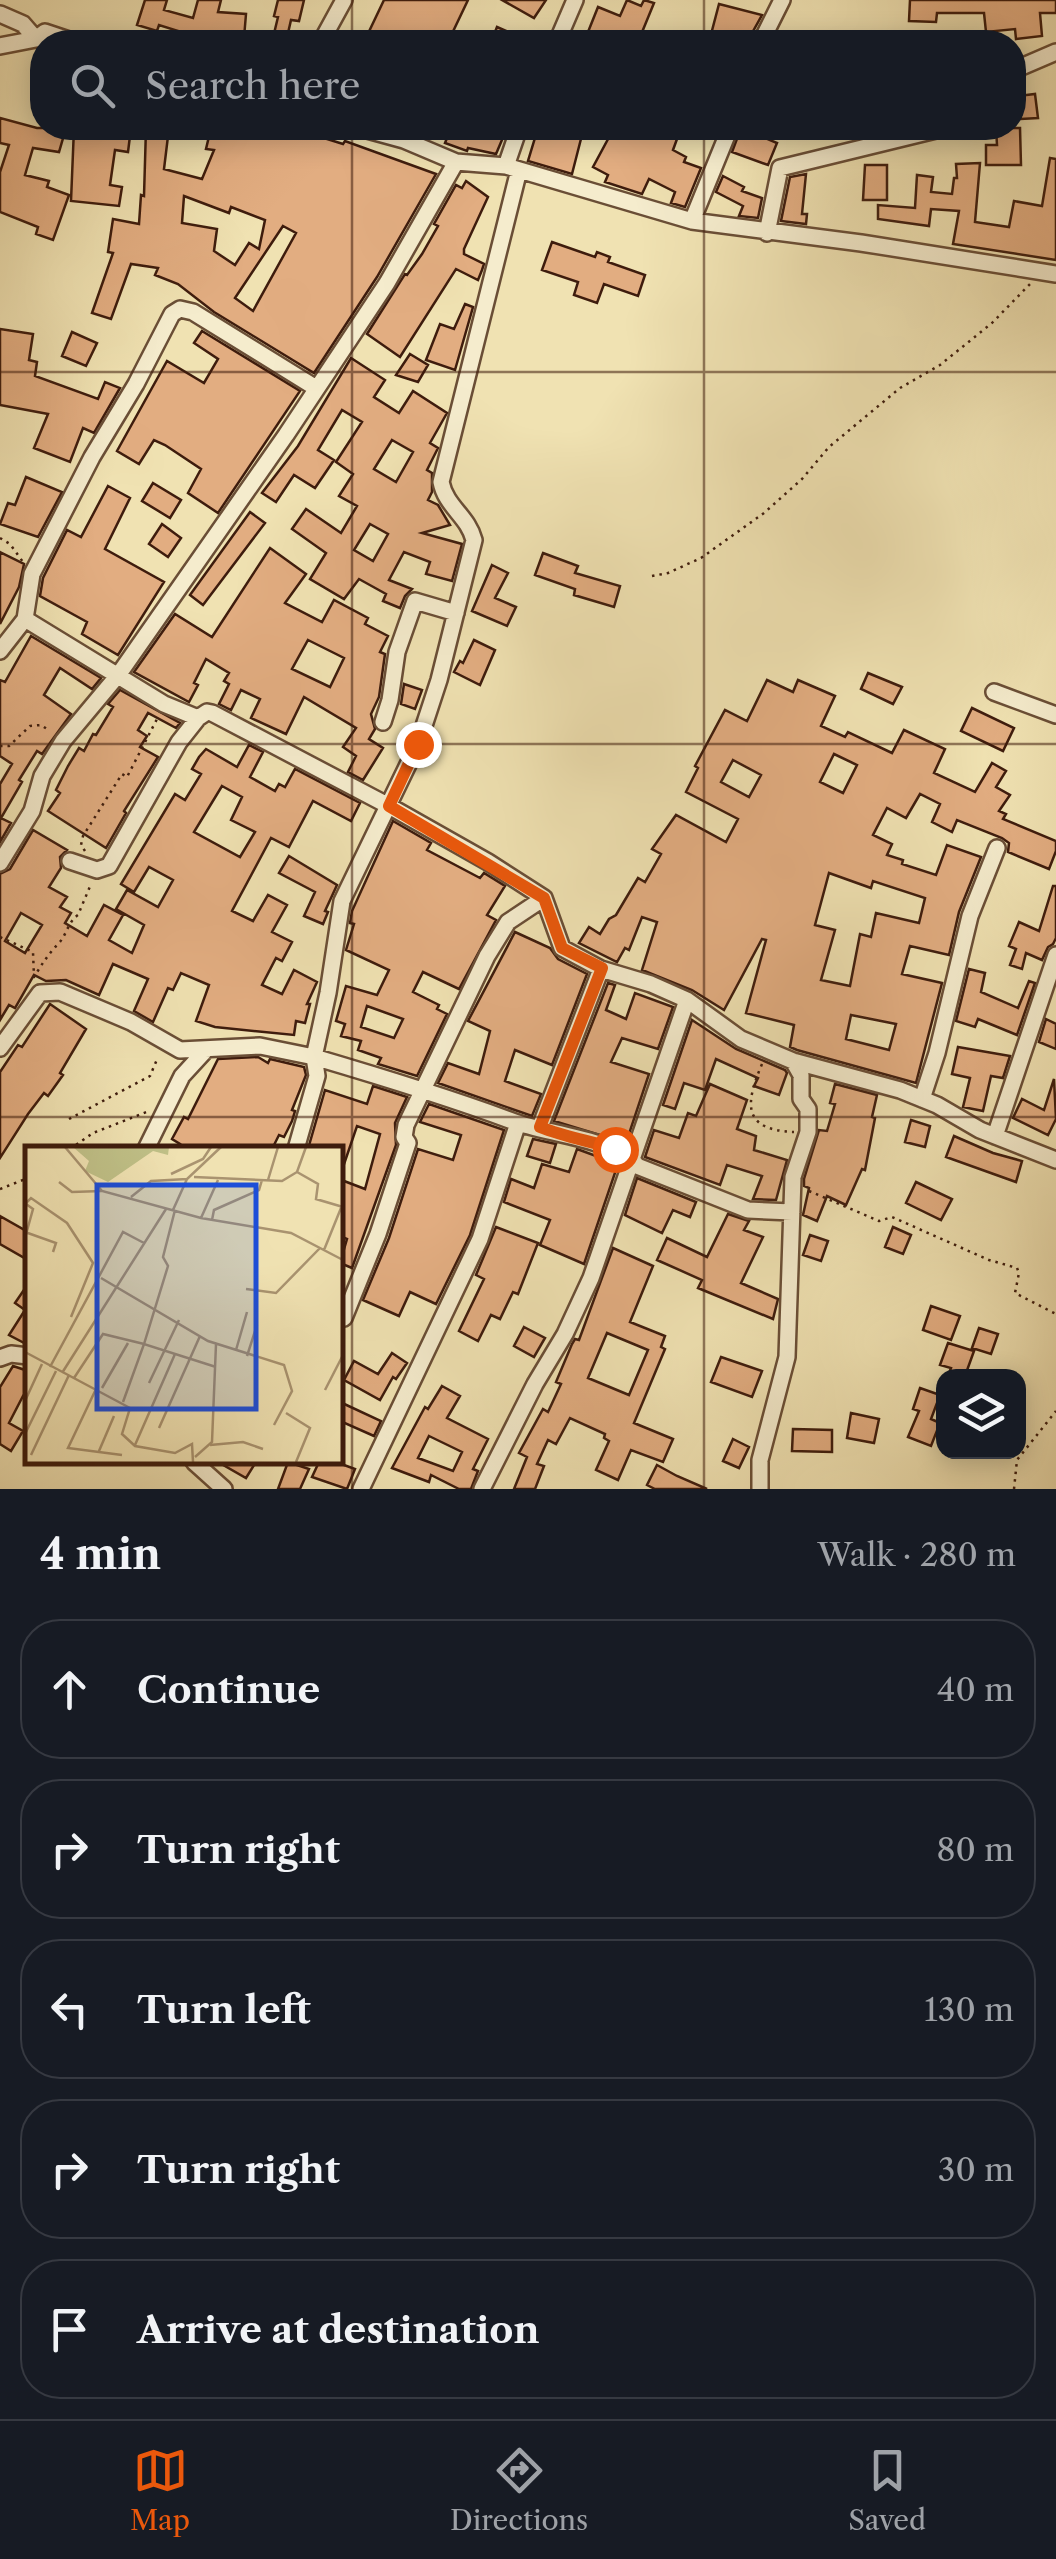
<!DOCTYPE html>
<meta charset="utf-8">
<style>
:root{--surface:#171b24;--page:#242831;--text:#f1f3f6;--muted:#9ea1a6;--line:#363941;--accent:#ea580c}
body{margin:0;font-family:"Libre Caslon Text",serif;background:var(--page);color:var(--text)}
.controls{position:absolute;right:30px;bottom:30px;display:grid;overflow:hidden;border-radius:20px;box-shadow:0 5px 25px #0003}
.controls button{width:90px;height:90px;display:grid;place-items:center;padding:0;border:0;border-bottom:2px solid var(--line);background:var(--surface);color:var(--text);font:50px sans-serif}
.stop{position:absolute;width:30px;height:30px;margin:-22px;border:8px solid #ea580c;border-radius:50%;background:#fff}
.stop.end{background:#ea580c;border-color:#fff;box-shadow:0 2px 10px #0008}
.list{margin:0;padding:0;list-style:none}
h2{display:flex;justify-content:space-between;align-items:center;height:130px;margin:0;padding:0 40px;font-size:42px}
h2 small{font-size:32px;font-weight:400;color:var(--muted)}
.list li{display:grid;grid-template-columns:65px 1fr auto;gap:30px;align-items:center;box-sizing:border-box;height:140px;margin:0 20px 20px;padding:0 20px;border:2px solid var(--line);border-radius:40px}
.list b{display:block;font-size:38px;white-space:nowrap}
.list em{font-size:32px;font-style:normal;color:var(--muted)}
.icon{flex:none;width:55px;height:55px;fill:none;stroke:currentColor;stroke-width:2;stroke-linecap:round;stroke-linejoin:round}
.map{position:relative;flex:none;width:1056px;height:1489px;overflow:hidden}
.search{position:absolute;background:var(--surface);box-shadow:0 5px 25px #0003;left:30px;right:30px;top:30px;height:110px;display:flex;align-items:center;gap:25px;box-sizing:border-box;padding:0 35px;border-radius:40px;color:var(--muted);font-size:38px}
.sheet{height:930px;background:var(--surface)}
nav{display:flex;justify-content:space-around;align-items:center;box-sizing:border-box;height:140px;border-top:2px solid var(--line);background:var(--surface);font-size:28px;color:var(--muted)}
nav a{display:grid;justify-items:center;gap:5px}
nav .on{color:var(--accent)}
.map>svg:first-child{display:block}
.building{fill:#e2ad81;stroke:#3e1c0d;stroke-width:2.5;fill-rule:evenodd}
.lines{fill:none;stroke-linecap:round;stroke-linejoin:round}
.minor-casing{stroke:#6a4e36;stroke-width:20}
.path{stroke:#3e1c0d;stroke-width:2.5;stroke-dasharray:2.5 5;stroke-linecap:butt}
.minor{stroke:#f5eccd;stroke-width:15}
.route{stroke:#ea580c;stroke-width:12}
.grid{fill:none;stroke:#3e1c0d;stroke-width:2.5;stroke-opacity:0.55}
.inset-road{fill:none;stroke:#a99370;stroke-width:2.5}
.view{fill:#1d4ed8;fill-opacity:0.15;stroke:#1d4ed8;stroke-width:5}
.inset-edge{fill:none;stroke:#3e1c0d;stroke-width:5}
</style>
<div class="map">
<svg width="1056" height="1489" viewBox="0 0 1056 1489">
<rect width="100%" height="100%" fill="#f0e2b2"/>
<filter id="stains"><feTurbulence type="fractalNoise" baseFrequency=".002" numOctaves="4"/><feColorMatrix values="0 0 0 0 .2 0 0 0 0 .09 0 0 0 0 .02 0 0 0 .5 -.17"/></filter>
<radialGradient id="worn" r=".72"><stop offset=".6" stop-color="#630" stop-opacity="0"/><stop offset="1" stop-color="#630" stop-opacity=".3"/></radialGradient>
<path class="building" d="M145,0H167L164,10L193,18L198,0H221L218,12L246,14L244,38L212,35L210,41L159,25L157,31L137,25Z
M278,0H304L299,21L291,20L286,42H272L278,17L274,16Z
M384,0H468L448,42H407L392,36L389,42H364Z
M502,0H546L534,18Z
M627,0L641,6L644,0L654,3L638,42H584L598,7L620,16Z
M910,0H1056V13H1040L1042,36L1016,39L1015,29L986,32L984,13H937L936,22L909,21Z
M719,4L762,15L747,42H709Z
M497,27L532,42H491Z
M1035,94L1038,118L1021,119L1018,96Z
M0,118L37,128H66L59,152L33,148L25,175L49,181L47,187L69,195L53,240L36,234L38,227L0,212V172L9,145L0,143Z
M74,128L130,136L128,152L115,150L110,185L122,187L119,206L71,201Z
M146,128H169L164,169L202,179L214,150L206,149L211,128H292L343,144L345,141L436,174L377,277L314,373L214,312L178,284L155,275L158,268L131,264L111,319L92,313L113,253L108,252L113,219L139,224L141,195L144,196ZM184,196L229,213L231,207L265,220L259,249L249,243L235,265L214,251L217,229L182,223ZM283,226L296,233L253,311L235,298Z
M451,128H507L496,154L468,148L467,151L445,143Z
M538,128H569L583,131L572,174L528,161Z
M614,128H681L673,150L686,157L684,162L701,168L685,207L671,203L675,192L649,179L642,194L605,182L608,175L593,167Z
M741,128L777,143L768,165L732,152Z
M996,128H1020L1021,165H986V145H997Z
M1050,158L1056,159V260L953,244L959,211L931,209L929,226L878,219V205L915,208L917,175L933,177L931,192L952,194L954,178H957L956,164L980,163L975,222L1009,227L1014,201L1042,206Z
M865,165H887V200H863Z
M806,174L802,214H807L806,224L781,221L790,177Z
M723,176L744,187L742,191L762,198L758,218L739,216L743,206L716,192Z
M466,181L488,197L464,249V254L484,264L482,270L478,280L456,269L400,357L367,334L405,274L407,275L422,254L438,226L434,224L456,185L462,188Z
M552,242L595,257L597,252L610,257L608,262L645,275L638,296L604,284L597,303L574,295L578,282L542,270Z
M465,304L473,307L455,370L426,360L440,324L454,329Z
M0,329L33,334L29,360L37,362L35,376L98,399L105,382L120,388L94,433L83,428L70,462L34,448L48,414L0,405Z
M202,331L300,391L218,513L188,493L201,469L165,445L154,440L139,464L117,451L167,361L204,383L218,359L194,343Z
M72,332L97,343L86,366L62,356Z
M410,354L428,365L418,382L396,375Z
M351,358L385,380L374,397L399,413L413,391L447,413L430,443L438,448L427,470L432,473V492L428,500L438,505L450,525L422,533L462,544L452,581L426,574L430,562L404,552L389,580L412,589L405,596L400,608L383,601L386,594L359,579L344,599L310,579L326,553L292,529L306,509L341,533L357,506L339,496L353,474L336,462L362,422L342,410L318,450L334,460L315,488L294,475L276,502L262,493L298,446ZM392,440L413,452L396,482L374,469ZM370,524L388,534L373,561L354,550Z
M26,477L62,492L38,537L0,524L8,503L15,505Z
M153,483L181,500L170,518L142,501Z
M108,486L130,498L105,549L164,582L118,655L82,634L87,622L40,596L43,578L67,530L81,537Z
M250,512L265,523L203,605L190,595Z
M162,524L181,538L168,557L149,544Z
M270,548L306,574L285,603L322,622L334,600L368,618L365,624L388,636L380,652L385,654L379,697L371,714L375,729L369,739L383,748L363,780L348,772L356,756L343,747L356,728L304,697L286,734L251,718L260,699L241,690L231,710L219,704L229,684L224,681L229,673L206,659L194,683L198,685L189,702L134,672L175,614L212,637ZM308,640L344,658L330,687L292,669Z
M0,552L24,564L19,587L0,624Z
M543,553L578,566L575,573L620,586L614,607L574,595L575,589L535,575Z
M492,565L508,573L495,598L516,607L507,626L472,611Z
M31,636L101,678L92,689L60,668L44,695L71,714L42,754L37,751L19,780L22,782L1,818L11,823L0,842V784L12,764L0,756V680L5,682Z
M474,640L495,650L480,685L454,672L460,661L463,663Z
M868,673L902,687L893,704L861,689Z
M767,680L793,692L798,680L835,696L821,726L845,737L848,732L892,753L904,730L945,749L934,773L975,792L992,763L1006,771L996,787L1010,795L999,811L1006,814L1003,819L1056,841V851L1049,869L1008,852L1009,843L1002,838L957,820L952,832L932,822L940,804L920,794L906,818L887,808L873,835L892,844L887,855L903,860L902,864L936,875L947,845L981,857L959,912L949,955L910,946L902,974L942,983L916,1083L797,1050L790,1047L794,1025L746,1013L766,940L762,939L724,1010L692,990L642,970L657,922L642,917L629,950L625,948L617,962L579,943L589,927L600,934L609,919L616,915L638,878L645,882L661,854L652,849L676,815L726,842L738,819L686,792L698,768L695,766L725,710L747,721ZM834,754L857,765L843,793L820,782ZM733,760L761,775L749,797L721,782ZM829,873L871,888L873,881L925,898L919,923L876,913L871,937L860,934L850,986L821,980L835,930L815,925ZM851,1015L896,1024L889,1050L846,1039Z
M404,684L422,690L415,709L401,704Z
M120,690L180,723L176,728L148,713L138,730L147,736L140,747L158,757L124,811L126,813L106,848L48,811L60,793L56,790L68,766L79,748L84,751L93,734L96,735L113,707L108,704Z
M972,708L1014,728L1003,751L961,731Z
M249,745L263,752L250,777L275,791L279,784L285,787L295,769L360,803L351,821L313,801L289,847L271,838L232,911L253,921L268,895L287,905L272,932L292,942L282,961L276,958L262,985L282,994L294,970L317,982L307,1004H310L305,1023L296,1021L294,1035L215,1027L196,1021L209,985L181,973L173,990L168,988L153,1022L134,1011L148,979L113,964L99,995L66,980L46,981L34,975L15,1008L9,1005L0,1020V874L10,869L33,830L67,850L60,857L61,868L49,887L67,897L60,907L71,913L65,923L87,936L104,905L123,915L109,940L132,953L144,925L116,909L127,890L158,907L173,880L149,867L134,892L121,884L175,794L185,800L201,774L192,769L199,757L206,749L237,767ZM222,786L242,797L231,820L255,832L240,857L194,832ZM21,913L42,925L25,953L5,941Z
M393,821L431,843L427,850L480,878L484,873L505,886L487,915L496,920L459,989L423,972L413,992L439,1005L437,1009L447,1014L417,1076L378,1064L381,1058L358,1050L361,1041L341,1036L345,1024L336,1021L346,986L377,995L389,970L346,950L354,924L350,923L352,911ZM367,1006L403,1019L394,1038L361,1027Z
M289,856L337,885L325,911L328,912L323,924L304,916L315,892L279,873Z
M1053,886H1056V938L1053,944L1048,947L1042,960L1026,953L1022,969L1010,965L1016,949L1009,946L1019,922L1039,931Z
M515,932L550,948L558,959L587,974L552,1065L515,1050L505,1081L541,1094L532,1116L438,1083L448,1063L479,1074L490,1031L468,1021Z
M969,969L985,973L981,992L1018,1008L1029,981L1035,983L1017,1035L978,1019L975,1027L956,1021Z
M608,983L615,985L606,1010L626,1019L635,993L673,1007L658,1049L622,1038L611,1062L649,1074L626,1143L554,1121Z
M50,1004L86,1029L60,1073L63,1075L48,1096L44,1093L28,1114L0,1158V1072L18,1045L22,1047Z
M1046,1019L1056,1024V1049L1039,1042Z
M692,1020L736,1049L785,1070L787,1073L779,1095L754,1086L758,1078L716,1059L705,1090L684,1083L675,1109L663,1105Z
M958,1047L1010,1056L1003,1078L991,1076L983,1111L963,1107L970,1078L952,1074Z
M258,1057L268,1063L270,1059L304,1067L306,1075L292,1110L295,1111L292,1121L284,1137L279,1135L272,1149H177L180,1144L172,1139L184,1117L188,1119L218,1059Z
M1054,1079L1056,1119L1048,1135L1013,1118L1022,1099L1044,1110Z
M710,1084L747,1100L737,1129L756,1136L754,1150L787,1160L776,1200L753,1199L762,1176L727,1165L720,1185L645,1157L654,1130L679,1138L688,1113L696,1116Z
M835,1084L877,1095L872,1117L875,1118L865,1170L862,1169L846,1205L827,1196L817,1221L803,1215L809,1188L804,1186V1179L819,1130L827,1131L835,1104L830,1103Z
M373,1086L407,1097L395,1123L396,1145L352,1268L340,1263L347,1239L340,1236V1193L344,1181L365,1189L380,1134L357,1126L342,1170L340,1149H308L325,1090L367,1104Z
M429,1104L504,1130L470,1235L436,1304L410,1292L399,1316L363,1300L389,1238L418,1149L453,1160L461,1135L420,1122Z
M911,1120L930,1126L925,1147L905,1142Z
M954,1136L993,1153L1022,1161L1016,1182L946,1157Z
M533,1139L556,1144L550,1163L527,1156Z
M577,1149L618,1164L584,1264L540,1245L550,1220L504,1202L511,1179L534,1188L542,1164L569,1172Z
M637,1178L696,1202L690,1217L673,1210L662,1233L625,1215Z
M916,1182L952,1199L941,1220L906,1203Z
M728,1214L749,1221L744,1230L763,1237L741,1283L778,1299L773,1319L698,1288L702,1280L657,1260L667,1238L707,1257Z
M0,1216L28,1232V1260L0,1244Z
M496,1227L538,1243L518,1294L513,1292L500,1319L491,1315L478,1341L459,1331L484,1279L476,1275Z
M893,1227L911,1235L903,1254L885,1247Z
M810,1235L828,1241L821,1261L803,1255Z
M613,1248L653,1266L630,1322L665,1336L661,1347L665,1349L634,1423L673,1439L663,1462L631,1450L618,1480L596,1470L609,1441L604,1438L605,1434L570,1418L556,1444L548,1440L537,1464L544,1466L535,1489H514L527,1457L519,1453L543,1409L548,1412L561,1384L556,1382L572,1344L575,1339L579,1340ZM607,1333L648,1350L629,1395L588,1378Z
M28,1284V1345L9,1335L25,1310L15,1303Z
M931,1306L960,1316L951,1340L923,1330Z
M524,1327L545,1338L534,1357L514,1346Z
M979,1328L998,1334L991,1354L972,1348Z
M948,1343L974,1351L965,1376H948L951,1368L940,1365Z
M392,1353L407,1363L396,1379L393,1377L380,1400L344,1380L354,1361L378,1374Z
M721,1357L762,1371L752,1397L711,1382Z
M13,1366L28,1371V1399L23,1396L9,1423L23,1431L11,1451L0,1444V1387Z
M442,1386L460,1396L447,1418L488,1439L473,1469L478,1471L471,1489H459L431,1475L429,1482L392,1468L425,1407L428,1409ZM429,1436L462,1452L453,1471L418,1458Z
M920,1388L940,1395L931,1419L940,1423L931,1446L908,1437L919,1411L913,1409Z
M340,1402L381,1421L374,1436L340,1421Z
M851,1413L879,1419L874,1443L847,1438Z
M793,1429L832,1430V1452L792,1451Z
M733,1439L749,1447L739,1468L723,1461Z
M218,1462H256L246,1478Z
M288,1462L309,1469L300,1489H278Z
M319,1462H336L355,1469L347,1489L312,1477Z
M657,1465L677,1476L707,1489H655L647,1485Z"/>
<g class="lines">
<defs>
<path id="minor" d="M0,14L23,24L36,39L45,32L75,42
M321,42L344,0
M557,42L575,0
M761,42L782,0
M0,46L36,39
M1014,70L1056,52
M360,128L404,140L456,162L506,166L692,221L861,243L1056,274
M506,166L519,128
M692,221L730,128
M767,233L780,168L944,128
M25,619L164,704L198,718L207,712L212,713L389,806L488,862L544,898L562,948L601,969L651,984L687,1000L741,1039L793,1061L900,1090L937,1105L980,1130L1056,1160
M0,651L25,619L32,574L92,457L136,384L172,314L180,309L193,312L316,388
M994,692L1056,715
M383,722L390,700L397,652L415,601L456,613
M70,861L97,870L109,866L179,742L198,718
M0,863L32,811L42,776L63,741L119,674L286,435L387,283L456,162
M0,1048L40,993L60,992L131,1022L180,1050L260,1046L314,1057L328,993L342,901L418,744L439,680L474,540C468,516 446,507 441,482L519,170
M922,1099L937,1053L970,916L997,848
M540,1127L601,969
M995,1136L1056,955
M146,1149L182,1076L205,1051
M296,1149L317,1076L314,1057C382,1077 448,1097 515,1122C544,1133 622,1141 637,1166L748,1210L792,1212
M344,1318L378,1234L408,1143L404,1137L406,1125L487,956L508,922L544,898
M0,1358L11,1354L28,1356
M194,1462L224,1489
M361,1489L480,1239L518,1123
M482,1489L535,1384L565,1334L591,1278L687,1000
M760,1489V1460L787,1357L793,1177L808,1132V1109L801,1099V1075L793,1061"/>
</defs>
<use href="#minor" class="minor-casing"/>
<path class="path" d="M0,538L10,544L23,562
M652,576L668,573L701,558L764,513L802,479L829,447L900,388L940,365L992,323L1030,284
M0,746H9L30,726L41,725L50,731
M85,851L81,845L83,836L122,774L127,777L157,719
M0,937L33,952L34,977C42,964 49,953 59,943C67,934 68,922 78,915L91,884
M762,1064C745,1104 742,1130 794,1132
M69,1119L150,1076L158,1057
M70,1149L93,1133L149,1111
M0,1189L28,1178
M809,1191L879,1221L892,1217L989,1260L1017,1268L1019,1273L1015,1293L1056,1314
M1014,1489L1017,1460L1056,1411"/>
<use href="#minor" class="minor"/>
</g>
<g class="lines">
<path class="route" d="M418,744L389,806L544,898L562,948L602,968L540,1127C565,1137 590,1141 615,1149"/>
</g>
<path class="grid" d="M352,0V42M704,0V42M352,128V1489M704,128V1489M0,372H1056M0,744H1056M0,1117H1056"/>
<g transform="translate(25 1146)">
<rect width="318" height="318" fill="#f0e2b2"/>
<path d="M48,1H144L143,9L128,5L83,36L60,25L64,15Z" fill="#c0c188"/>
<path class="inset-road" d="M40,1L77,45L176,72L266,87L318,114M272,26L293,38L291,53L318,61M146,28L178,13L186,1M169,31L257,35L272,26L281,1M243,34L253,1M34,36L47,46L77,45M106,51L126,35L162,33M0,58L6,52L42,77L68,117L46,171M148,64L162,33L196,1M176,72L193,34M187,74L189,64L234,44L237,34M0,86L31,97L28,106M0,92L8,63L1,58M299,104L316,62M76,132L183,195L259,219L267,245L249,279M221,143L251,147L295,102M211,204L222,166M0,206L105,262L97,288L110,300L150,307L167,298L168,316M222,210L232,179M25,221L98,86L119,97M37,227L141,63M49,232L78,188L119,198L143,120L138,111L150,64M124,237L154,174M77,242L103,197M71,243L43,302L97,309M300,244L318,209M0,255L17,218M98,256L119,198L191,221M261,267L285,282L271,316M134,282L175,190M0,288L31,225M110,299L150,208M185,299L218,296L238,303M74,305L89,270M6,309L44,229M170,311L187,296L191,198"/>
<path class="view" d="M72,39H231V263H72Z"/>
<rect width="318" height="318" class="inset-edge"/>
</g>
<rect width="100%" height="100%" filter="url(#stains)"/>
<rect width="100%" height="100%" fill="url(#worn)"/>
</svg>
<div class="controls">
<button><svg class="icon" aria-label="layers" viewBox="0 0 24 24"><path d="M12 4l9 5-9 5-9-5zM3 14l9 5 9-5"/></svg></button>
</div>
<div class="stop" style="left:615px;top:1149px"></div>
<div class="stop end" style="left:418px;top:744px"></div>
<div class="search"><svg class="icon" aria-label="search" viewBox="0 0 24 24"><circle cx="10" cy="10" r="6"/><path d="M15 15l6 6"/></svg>Search here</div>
</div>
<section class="sheet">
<h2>4 min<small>Walk · 280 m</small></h2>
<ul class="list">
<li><svg class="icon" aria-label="ahead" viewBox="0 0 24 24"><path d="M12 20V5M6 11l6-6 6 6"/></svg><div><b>Continue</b></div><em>40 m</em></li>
<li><svg class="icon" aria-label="right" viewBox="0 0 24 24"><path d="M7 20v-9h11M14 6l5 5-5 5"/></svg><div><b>Turn right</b></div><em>80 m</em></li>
<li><svg class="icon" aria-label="left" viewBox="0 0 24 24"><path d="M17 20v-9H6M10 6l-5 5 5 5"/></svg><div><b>Turn left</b></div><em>130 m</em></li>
<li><svg class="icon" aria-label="right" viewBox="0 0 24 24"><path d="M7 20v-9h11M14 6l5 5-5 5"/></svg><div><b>Turn right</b></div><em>30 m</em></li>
<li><svg class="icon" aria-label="arrive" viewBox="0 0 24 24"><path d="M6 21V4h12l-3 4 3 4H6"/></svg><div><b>Arrive at destination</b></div></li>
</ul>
</section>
<nav>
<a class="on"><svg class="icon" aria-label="map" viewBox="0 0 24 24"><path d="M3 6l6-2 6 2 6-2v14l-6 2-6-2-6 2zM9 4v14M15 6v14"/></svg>Map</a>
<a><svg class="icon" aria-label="directions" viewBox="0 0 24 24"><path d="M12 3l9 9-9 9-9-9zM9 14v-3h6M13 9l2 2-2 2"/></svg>Directions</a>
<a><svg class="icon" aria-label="saved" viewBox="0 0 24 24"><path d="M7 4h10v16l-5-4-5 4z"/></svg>Saved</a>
</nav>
